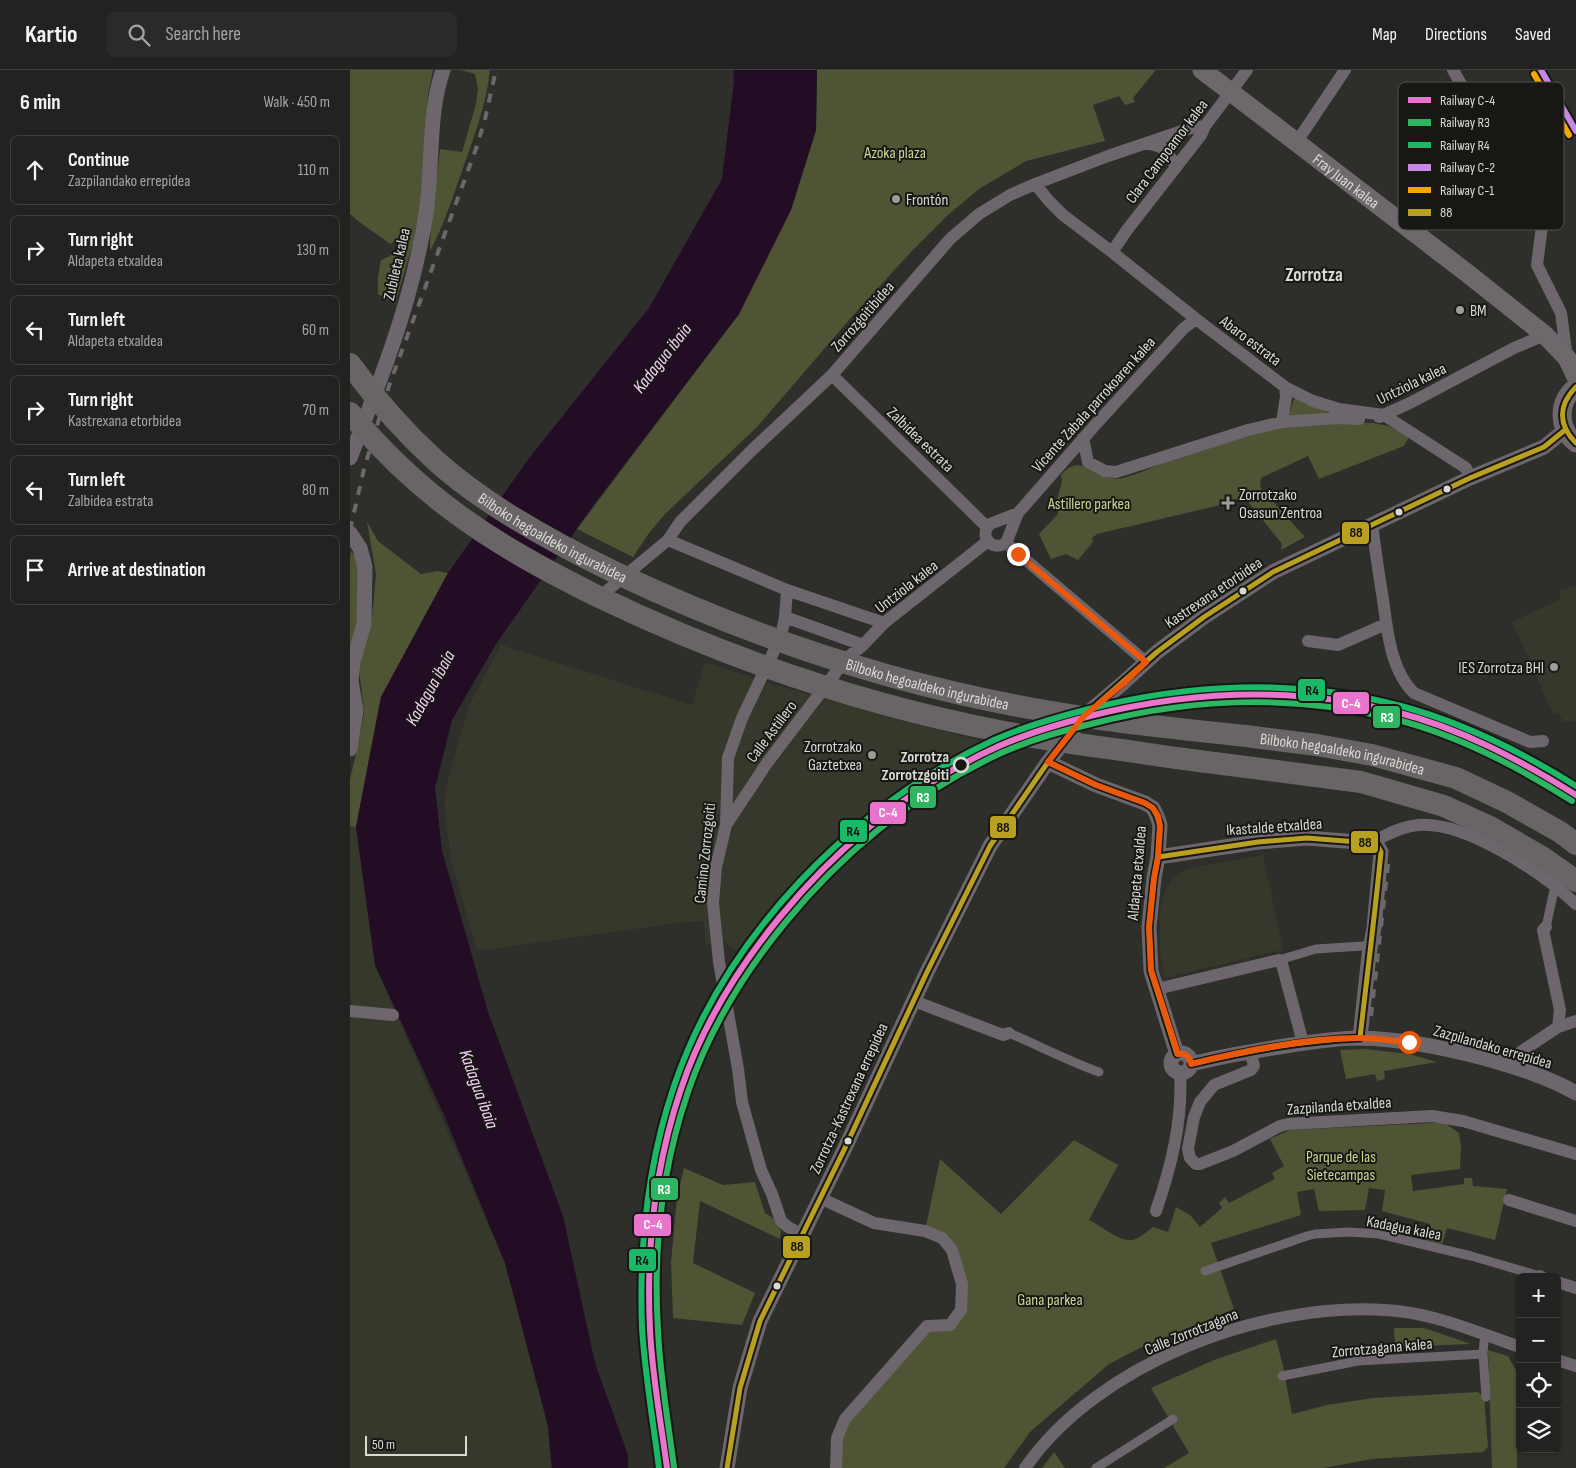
<!DOCTYPE html>
<meta charset="utf-8">
<style>
:root{--surface:#222220;--page:#2a2a29;--text:#f1f3f6;--muted:#a2a4a5;--line:#3f3f3e}
body{margin:0;font-family:"Sofia Sans Condensed",sans-serif;background:var(--page);color:var(--text)}
.controls{position:absolute;right:15px;bottom:15px;display:grid;overflow:hidden;border-radius:8px;box-shadow:0 1px 4px #0004}
.controls button{width:45px;height:45px;display:grid;place-items:center;padding:0;border:0;border-bottom:1px solid var(--line);background:var(--surface);color:var(--text);font:25px sans-serif}
.scale{position:absolute;left:15px;bottom:12px;width:102px;box-sizing:border-box;padding-left:5px;border:2px solid #d9dad4;border-top:0;font-size:14px;line-height:18px;white-space:nowrap;color:#d9dad4;-webkit-text-stroke:4px #171814;paint-order:stroke}
.stop{position:absolute;width:15px;height:15px;margin:-11px;border:4px solid #ea580c;border-radius:50%;background:#fff}
.stop.end{background:#ea580c;border-color:#fff;box-shadow:0 1px 5px #0008}
.list{margin:0;padding:0;list-style:none}
h2{display:flex;justify-content:space-between;align-items:center;height:65px;margin:0;padding:0 20px;font-size:21px}
h2 small{font-size:16px;font-weight:400;color:var(--muted)}
.list li{display:grid;grid-template-columns:32px 1fr auto;gap:15px;align-items:center;box-sizing:border-box;height:70px;margin:0 10px 10px;padding:0 10px;border:1px solid var(--line);border-radius:8px}
.list b{display:block;font-size:19px;white-space:nowrap}
.list p{margin:0;font-size:16px;white-space:nowrap;color:var(--muted)}
.list em{font-size:16px;font-style:normal;color:var(--muted)}
.icon{flex:none;width:28px;height:28px;fill:none;stroke:currentColor;stroke-width:2;stroke-linecap:round;stroke-linejoin:round}
.map{position:relative;flex:none;width:1226px;height:1398px;overflow:hidden}
header{display:flex;align-items:center;gap:30px;box-sizing:border-box;height:70px;padding:0 25px;background:var(--surface);border-bottom:1px solid var(--line)}
header strong{font-size:24px}
nav{display:flex;gap:28px;margin-inline-start:auto;font-size:18px}
.search{width:350px;height:45px;background:var(--page);display:flex;align-items:center;gap:12px;box-sizing:border-box;padding:0 18px;border-radius:8px;color:var(--muted);font-size:19px}
main{display:flex}
aside{flex:1;background:var(--surface)}
.map>svg:first-child{display:block}
.built{fill:#35382a}
.green{fill:#4f5434}
.water{fill:#220d24}
.lines{fill:none;stroke-linecap:round;stroke-linejoin:round}
.pedestrian{stroke:#6e666d;stroke-width:9}
.minor{stroke:#6e666d;stroke-width:12}
.tertiary{stroke:#6e666d;stroke-width:15}
.primary{stroke:#6e676c;stroke-width:19}
.motorway{stroke:#696466;stroke-width:22}
.rail{stroke:#6b686b;stroke-width:4;stroke-dasharray:9 9;stroke-linecap:butt}
.motorway-bridge{stroke:#696466;stroke-width:22}
.bus-1-casing{stroke:#171814;stroke-width:9}
.bus-1{stroke:#b9a021;stroke-width:5}
.rail-1-casing{stroke:#171814;stroke-width:10}
.rail-2-casing{stroke:#171814;stroke-width:10}
.rail-3-casing{stroke:#171814;stroke-width:10}
.rail-4-casing{stroke:#171814;stroke-width:10}
.rail-5-casing{stroke:#171814;stroke-width:10}
.rail-1{stroke:#e974cb;stroke-width:6}
.rail-2{stroke:#2eb562;stroke-width:6}
.rail-3{stroke:#1ab867;stroke-width:6}
.rail-4{stroke:#c787e3;stroke-width:6}
.rail-5{stroke:#f7a600;stroke-width:6}
.route{stroke:#ea580c;stroke-width:6}
.poi-dot{fill:#9d9e98;stroke:#171814;stroke-width:2}
.bus-dot{fill:#d9dad4;stroke:#171814;stroke-width:2}
.stop-dot{fill:#171814;stroke:#d9dad4;stroke-width:2.5}
.labels{text-anchor:middle;stroke-width:4;stroke-linejoin:round;paint-order:stroke}
.street-label{font-size:16px;fill:#d9dad4;stroke:#171814}
.park-label{font-size:16px;fill:#cbd693;stroke:#171814}
.poi-label{font-size:16px;fill:#d9dad4;stroke:#171814;text-anchor:start}
.stop-label{font-size:16px;font-weight:bold;fill:#d9dad4;stroke:#171814;text-anchor:end}
.water-label{font-size:18px;font-style:italic;fill:#f6cff9;stroke:#171814}
.quarter-label{font-size:19px;font-weight:bold;fill:#d9dad4;stroke:#171814}
.key{fill:#171814;stroke:#51524e;stroke-width:1}
.key-label{font-size:14px;fill:#d9dad4}
.line-badge{stroke:#171814;stroke-width:2}
.badge-label{font-size:14px;text-anchor:middle;font-weight:bold;fill:#fff}
.pale-badge-label{font-size:14px;text-anchor:middle;font-weight:bold;fill:#111}
</style>
<header>
<strong>Kartio</strong>
<div class="search"><svg class="icon" aria-label="search" viewBox="0 0 24 24"><circle cx="10" cy="10" r="6"/><path d="M15 15l6 6"/></svg>Search here</div>
<nav><a>Map</a><a>Directions</a><a>Saved</a></nav>
</header>
<main>
<aside>
<h2>6 min<small>Walk · 450 m</small></h2>
<ul class="list">
<li><svg class="icon" aria-label="ahead" viewBox="0 0 24 24"><path d="M12 20V5M6 11l6-6 6 6"/></svg><div><b>Continue</b><p>Zazpilandako errepidea</p></div><em>110 m</em></li>
<li><svg class="icon" aria-label="right" viewBox="0 0 24 24"><path d="M7 20v-9h11M14 6l5 5-5 5"/></svg><div><b>Turn right</b><p>Aldapeta etxaldea</p></div><em>130 m</em></li>
<li><svg class="icon" aria-label="left" viewBox="0 0 24 24"><path d="M17 20v-9H6M10 6l-5 5 5 5"/></svg><div><b>Turn left</b><p>Aldapeta etxaldea</p></div><em>60 m</em></li>
<li><svg class="icon" aria-label="right" viewBox="0 0 24 24"><path d="M7 20v-9h11M14 6l5 5-5 5"/></svg><div><b>Turn right</b><p>Kastrexana etorbidea</p></div><em>70 m</em></li>
<li><svg class="icon" aria-label="left" viewBox="0 0 24 24"><path d="M17 20v-9H6M10 6l-5 5 5 5"/></svg><div><b>Turn left</b><p>Zalbidea estrata</p></div><em>80 m</em></li>
<li><svg class="icon" aria-label="arrive" viewBox="0 0 24 24"><path d="M6 21V4h12l-3 4 3 4H6"/></svg><div><b>Arrive at destination</b></div></li>
</ul>
</aside>
<div class="map">
<svg width="1226" height="1398" viewBox="0 0 1226 1398">
<rect width="100%" height="100%" fill="#2e2e2a"/>
<path class="built" d="M1226,516V651L1213,652L1208,642L1203,644L1162,552L1211,529L1209,520Z
M151,575L342,635L355,592L425,615L631,671L567,705L514,746L460,795L419,844L390,885L373,870L355,875L354,851L327,853L127,881L101,790L94,731L98,709L119,635Z
M0,756L6,757L25,895L155,1193L198,1356L201,1398H0V945L2,933L0,927Z
M913,785L933,880L814,908L810,879V844L814,822L823,809L837,799L871,792Z"/>
<path class="green" d="M0,0H83L78,25L71,133L65,167L45,234L28,224V207L31,190C44,185 48,181 51,168L40,174C26,163 13,156 0,144Z
M111,0H140C136,37 122,72 110,107C101,132 93,157 80,181V170L90,79L112,82L126,34L128,19L125,4Z
M467,0H806L783,28L785,32L775,35L769,26L743,35L755,71L676,91L629,119L598,145L560,183L499,250L407,357L315,444L299,463L283,487L227,459L389,244L441,140L466,60Z
M944,328L977,342L978,344L940,347L939,345Z
M1002,352L1023,353L1039,356L1059,367L1054,376L969,409L958,386L911,408L910,417L955,467L931,480L932,474L896,429L747,464L742,468L743,472L728,490L716,484L701,489L689,464L708,444L706,433L712,412L711,405C732,379 748,414 773,408C796,402 818,389 841,382C874,372 907,361 941,356C961,353 982,353 1002,352Z
M17,452L28,471L71,504L87,501L98,503L31,627L6,757L0,756V709L8,676L14,642L9,599L22,547L26,504Z
M1,481L8,490V552L0,582V487Z
M1015,979L1059,984L1087,992L1034,1001L1035,1009L1027,1011L1025,1004L996,1009L990,980Z
M1082,1053H1095L1109,1063L1111,1077L1110,1099L1061,1105L1063,1121L1114,1114V1108H1122L1123,1116L1157,1119L1145,1170L1097,1158L1092,1174L1075,1170L1080,1154L1032,1141L1035,1120L1019,1118L1015,1140L969,1141L964,1119L947,1122L951,1145L861,1173L884,1239L790,1278L759,1294L680,1362L654,1398H487L495,1349L577,1256L600,1255L611,1240L602,1180L575,1161L590,1089L651,1144L724,1070L768,1095L739,1150C749,1155 771,1172 782,1170C790,1168 797,1162 803,1157L818,1162L826,1137L840,1145L850,1157L872,1138L869,1133L875,1127L879,1133L925,1109L922,1103L934,1096L920,1069L940,1060Z
M334,1098L373,1115L405,1112L415,1143L423,1148L431,1161L430,1169L350,1131L343,1193L405,1223L392,1255L323,1248L321,1193L327,1127Z
M1044,1258H1074L1121,1274L1045,1277Z
M926,1269L933,1296L942,1344L977,1335L1023,1328L1128,1322L1134,1327L1138,1377L1133,1382L1022,1389L974,1398H814L839,1383L801,1318L864,1290Z
M1138,1280L1158,1286L1170,1308V1361L1167,1362V1398H1142Z
M704,1382L715,1398H692Z"/>
<path class="water" d="M383,0H467L466,60L441,140L389,244L242,437L146,574L102,650L85,718L92,781L138,942L213,1146L245,1293L278,1385V1398H202L198,1356L155,1193L94,1045L25,895L6,757L31,627L98,503L180,387L299,238L372,109L384,11Z"/>
<g class="lines">
<path class="pedestrian" d="M1196,857L1205,816
M929,890L966,879L1013,876
M659,963C690,976 718,991 749,1002
M855,1201L957,1166L965,1164L999,1162L1029,1164L1121,1186L1190,1206
M1134,1272L1133,1284L1136,1327
M932,1306L1008,1291L1133,1284
M746,1398L823,1349"/>
<path class="minor" d="M1103,0L1192,156L1187,195L1211,243L1217,288
M797,73L811,77L825,93L824,100
M946,73L995,0
M685,114L699,131L713,145L762,182L846,249L935,317L963,331L989,339L1034,345L1116,398L1120,408
M762,182L777,160L851,65L855,56L897,0
M482,305L637,457
M1029,347L1060,333L1164,278L1195,265
M932,352L936,327L935,317
M733,368L738,392L755,401L766,402L898,360L932,352L987,348L1009,349
M668,443L746,354L834,258L846,249
M668,443L656,473C642,482 628,466 640,454Z
M1022,454C1025,477 1028,500 1032,523C1037,555 1039,599 1064,623L1180,672L1193,671
M318,470L437,520L534,553
M656,473L796,592
M437,520L435,547L513,575
M247,529L318,470L330,452L401,381L482,305L600,169L629,144L660,125L685,114L758,86L841,58L855,56
M435,547L431,566L392,648L378,688L376,755L366,797L363,833L369,892L388,999L392,1032L411,1100L422,1124L431,1151L438,1157L451,1164
M958,571L988,575L1036,554
M376,755L417,693L496,589L513,575L534,553L638,471
M1021,773C1036,765 1050,757 1068,755C1116,751 1191,802 1226,834
M1196,857L1193,860L1210,940L1208,957
M807,919L929,890L932,894L953,973
M564,931L653,965L659,963
M0,941L43,945
M900,981L904,996L901,1000L864,1015L850,1032L844,1047L838,1079L840,1088L846,1094H850L883,1081L930,1056L938,1054L1082,1046L1113,1051L1226,1084
M1155,994L1172,981L1208,957L1226,951
M470,1128L524,1153L575,1161L592,1168L602,1180L612,1214L611,1240L600,1255L577,1256L495,1349L487,1368L486,1398
M1159,1130L1226,1151
M806,1141C821,1097 833,1050 830,1003
M1190,1206L1192,1207
M1207,1212L1226,1218
M1207,1290L1226,1296
M675,1398C748,1293 911,1232 1035,1240C1081,1242 1126,1262 1170,1277"/>
<path class="tertiary" d="M0,388C27,319 55,249 70,176C76,151 79,123 80,97C82,64 82,32 93,0
M0,463L10,478L15,497L14,554L3,592L1,611L6,640L0,679
M698,692L746,715L795,733L803,738L807,746L810,755L808,787L804,808L799,857L801,901L827,984
M808,787L908,772L957,768L1021,773L1027,775L1031,782L1024,858L1019,885L1010,968
M821 993a10 10 0 1 1 20 0a10 10 0 1 1-20 0Z
M841,994C872,986 903,981 935,976C960,972 985,968 1010,968C1053,969 1096,978 1137,989C1168,998 1198,1007 1226,1023
M377,1398L390,1318L410,1251L494,1080L577,902L640,776L698,692L734,646L773,613L807,582L854,547L923,502L1120,408L1194,377L1215,360"/>
<g class="primary">
<path id="s1" d="M852,0L1117,203L1195,265L1217,288L1226,307"/>
<path d="M1226,317C1207,332 1208,359 1226,373"/>
</g>
<g class="motorway">
<path id="s2" d="M896,666L967,675L1022,685L1106,708L1157,732L1210,762L1226,774"/>
<path d="M826,688L1011,712L1094,736L1140,757L1192,787L1226,811"/>
</g>
<path class="rail" d="M0,460L14,399L39,316L127,76L135,49L146,0
M1021,946L1039,786
M323,1398C319,1359 312,1321 308,1282C305,1243 303,1203 306,1164C311,1116 321,1067 337,1021C357,963 388,910 425,862C483,786 559,726 646,684C680,667 720,657 757,649C791,641 824,634 858,632C987,622 1120,659 1226,733"/>
<g class="motorway-bridge">
<path id="s3" d="M0,294C25,329 54,362 86,391C136,436 204,473 264,502C403,568 551,617 702,642C766,653 831,659 896,666"/>
<path d="M0,343C31,380 64,412 103,441C148,475 199,502 249,527C376,588 511,634 649,661C707,672 767,679 826,688"/>
</g>
<defs>
<path id="bus-1" d="M1226,317C1208,335 1208,355 1226,373
M698,692L746,715L795,733L803,738L807,746L810,755L808,787L804,808L799,857L801,901L827,984
M808,787L908,772L957,768L1021,773L1027,775L1031,782C1025,844 1017,906 1010,968
M841,994C897,981 953,970 1010,968
M377,1398L390,1318L410,1251L494,1080L577,902L640,776L698,692L734,646L807,582L854,547L923,502L1120,408L1194,377L1215,360"/>
</defs>
<use href="#bus-1" class="bus-1-casing"/>
<use href="#bus-1" class="bus-1"/>
<defs>
<path id="rail-1" d="M317,1398C311,1352 302,1306 300,1259C296,1178 305,1096 331,1019C352,956 388,898 430,847C489,775 563,715 649,676C678,663 709,654 740,646C840,621 945,616 1046,642C1110,658 1170,690 1226,725"/>
<path id="rail-2" d="M324,1397C318,1351 310,1306 308,1260C303,1180 312,1098 338,1022C359,960 394,903 435,853C494,781 567,722 651,683C680,670 711,661 741,654C840,628 944,624 1044,649C1108,665 1167,696 1222,731"/>
<path id="rail-3" d="M309,1398C303,1351 295,1305 292,1258C289,1177 298,1093 324,1016C375,866 501,737 644,670C673,657 704,648 735,640C838,613 948,608 1051,636C1114,653 1172,682 1226,716"/>
<path id="rail-4" d="M1191,0L1226,61"/>
<path id="rail-5" d="M1184,4L1219,65"/>
</defs>
<use href="#rail-1" class="rail-1-casing"/>
<use href="#rail-2" class="rail-2-casing"/>
<use href="#rail-3" class="rail-3-casing"/>
<use href="#rail-4" class="rail-4-casing"/>
<use href="#rail-5" class="rail-5-casing"/>
<use href="#rail-1" class="rail-1"/>
<use href="#rail-2" class="rail-2"/>
<use href="#rail-3" class="rail-3"/>
<use href="#rail-4" class="rail-4"/>
<use href="#rail-5" class="rail-5"/>
</g>
<g class="lines">
<path class="route" d="M668,484L796,592L774,613L734,646L698,692L746,715L795,733L803,738L808,746L810,756L808,787L804,808L799,857L801,900L828,984C835,983 840,986 841,994C894,981 955,968 1009,968C1026,968 1043,971 1059,972"/>
</g>
<g class="poi-dot">
<circle cx="546" cy="129" r="5"/>
<circle cx="1110" cy="240" r="5"/>
<path d="M875.5 425.5h5v5h5v5h-5v5h-5v-5h-5v-5h5z"/>
<circle cx="1204" cy="597" r="5"/>
<circle cx="522" cy="685" r="5"/>
</g>
<g class="bus-dot">
<circle cx="1097" cy="419" r="4.5"/>
<circle cx="1049" cy="442" r="4.5"/>
<circle cx="893" cy="521" r="4.5"/>
<circle cx="498" cy="1071" r="4.5"/>
<circle cx="427" cy="1216" r="4.5"/>
</g>
<circle class="stop-dot" cx="611" cy="695" r="7"/>
<g class="labels">
<g class="street-label">
<text transform="translate(816 81) rotate(-53)" y="6">Clara Campoamor kalea</text>
<text dy="6" stroke="none"><textPath href="#s1" startOffset="182">Fray Juan kalea</textPath></text>
<text transform="translate(46 194) rotate(-77)" y="6">Zubileta kalea</text>
<text transform="translate(512 246) rotate(-49)" y="6">Zorrozgoitibidea</text>
<text transform="translate(901 270) rotate(37)" y="6">Abaro estrata</text>
<text transform="translate(1061 313) rotate(-26)" y="6">Untziola kalea</text>
<text transform="translate(743 334) rotate(-48)" y="6">Vicente Zabala parrokoaren kalea</text>
<text transform="translate(571 369) rotate(44)" y="6">Zalbidea estrata</text>
<text dy="6" stroke="none"><textPath href="#s3" startOffset="270">Bilboko hegoaldeko ingurabidea</textPath></text>
<text transform="translate(556 516) rotate(-38)" y="6">Untziola kalea</text>
<text transform="translate(863 522) rotate(-34)" y="6">Kastrexana etorbidea</text>
<text dy="6" stroke="none"><textPath href="#s3" startOffset="674">Bilboko hegoaldeko ingurabidea</textPath></text>
<text transform="translate(421 661) rotate(-53)" y="6">Calle Astillero</text>
<text dy="6" stroke="none"><textPath href="#s2" startOffset="98">Bilboko hegoaldeko ingurabidea</textPath></text>
<text transform="translate(924 756) rotate(-4)" y="6">Ikastalde etxaldea</text>
<text transform="translate(354 783) rotate(-84)" y="6">Camino Zorrozgoiti</text>
<text transform="translate(786 803) rotate(-85)" y="6">Aldapeta etxaldea</text>
<text transform="translate(1143 976) rotate(16)" y="6">Zazpilandako errepidea</text>
<text transform="translate(498 1028) rotate(-65)" y="6">Zorrotza-Kastrexana errepidea</text>
<text transform="translate(989 1035) rotate(-4)" y="6">Zazpilanda etxaldea</text>
<text transform="translate(1054 1157) rotate(11)" y="6">Kadagua kalea</text>
<text transform="translate(841 1261) rotate(-22)" y="6">Calle Zorrotzagana</text>
<text transform="translate(1032 1277) rotate(-5)" y="6">Zorrotzagana kalea</text>
</g>
<g class="park-label">
<text x="545" y="88">Azoka plaza</text>
<text x="739" y="439">Astillero parkea</text>
<text x="991" y="1092">Parque de las<tspan x="991" dy="18">Sietecampas</tspan></text>
<text x="700" y="1235">Gana parkea</text>
</g>
<g class="poi-label">
<text x="556" y="135">Frontón</text>
<text x="1120" y="246">BM</text>
<text x="889" y="430">Zorrotzako<tspan x="889" dy="18">Osasun Zentroa</tspan></text>
<text x="1194" y="603" text-anchor="end">IES Zorrotza BHI</text>
<text x="512" y="682" text-anchor="end">Zorrotzako<tspan x="512" dy="18">Gaztetxea</tspan></text>
</g>
<g class="stop-label">
<text x="599" y="692">Zorrotza<tspan x="599" dy="18">Zorrotzgoiti</tspan></text>
</g>
<g class="water-label">
<text transform="translate(312 288) rotate(-52)" y="6">Kadagua ibaia</text>
<text transform="translate(80 618) rotate(-61)" y="6">Kadagua ibaia</text>
<text transform="translate(129 1019) rotate(70)" y="6">Kadagua ibaia</text>
</g>
<g class="quarter-label">
<text x="964" y="211">Zorrotza</text>
</g>
</g>
<rect x="1048" y="12" width="166" height="148" rx="8" class="key"/>
<rect x="1058" y="27" width="23" height="6" fill="#e974cb"/>
<rect x="1058" y="49" width="23" height="7" fill="#2eb562"/>
<rect x="1058" y="72" width="23" height="6" fill="#1ab867"/>
<rect x="1058" y="94" width="23" height="7" fill="#c787e3"/>
<rect x="1058" y="117" width="23" height="6" fill="#f7a600"/>
<rect x="1058" y="139" width="23" height="7" fill="#b9a021"/>
<g class="key-label">
<text x="1090" y="35">Railway C-4</text>
<text x="1090" y="57">Railway R3</text>
<text x="1090" y="80">Railway R4</text>
<text x="1090" y="102">Railway C-2</text>
<text x="1090" y="125">Railway C-1</text>
<text x="1090" y="147">88</text>
</g>
<g class="line-badge">
<rect x="991" y="451" width="29" height="24" rx="5" fill="#b9a021"/>
<rect x="947" y="608" width="29" height="24" rx="5" fill="#1ab867"/>
<rect x="982" y="621" width="38" height="24" rx="5" fill="#e974cb"/>
<rect x="1022" y="635" width="29" height="24" rx="5" fill="#2eb562"/>
<rect x="559" y="715" width="28" height="24" rx="5" fill="#2eb562"/>
<rect x="519" y="731" width="38" height="24" rx="5" fill="#e974cb"/>
<rect x="639" y="745" width="28" height="24" rx="5" fill="#b9a021"/>
<rect x="489" y="749" width="29" height="24" rx="5" fill="#1ab867"/>
<rect x="1000" y="760" width="29" height="24" rx="5" fill="#b9a021"/>
<rect x="300" y="1107" width="29" height="24" rx="5" fill="#2eb562"/>
<rect x="283" y="1143" width="39" height="24" rx="5" fill="#e974cb"/>
<rect x="432" y="1165" width="29" height="24" rx="5" fill="#b9a021"/>
<rect x="278" y="1178" width="29" height="24" rx="5" fill="#1ab867"/>
</g>
<g class="badge-label">
<text x="1001" y="638">C-4</text>
<text x="1037" y="652">R3</text>
<text x="573" y="732">R3</text>
<text x="538" y="747">C-4</text>
<text x="314" y="1124">R3</text>
<text x="303" y="1159">C-4</text>
</g>
<g class="pale-badge-label">
<text x="1006" y="467">88</text>
<text x="962" y="625">R4</text>
<text x="653" y="762">88</text>
<text x="503" y="766">R4</text>
<text x="1015" y="777">88</text>
<text x="447" y="1181">88</text>
<text x="292" y="1195">R4</text>
</g>
</svg>
<div class="controls">
<button>+</button>
<button>−</button>
<button><svg class="icon" aria-label="locate" viewBox="0 0 24 24"><circle cx="12" cy="12" r="6"/><path d="M12 2v4M12 18v4M2 12h4M18 12h4"/></svg></button>
<button><svg class="icon" aria-label="layers" viewBox="0 0 24 24"><path d="M12 4l9 5-9 5-9-5zM3 14l9 5 9-5"/></svg></button>
</div>
<div class="scale">50 m</div>
<div class="stop" style="left:1059px;top:972px"></div>
<div class="stop end" style="left:668px;top:484px"></div>
</div>
</main>
